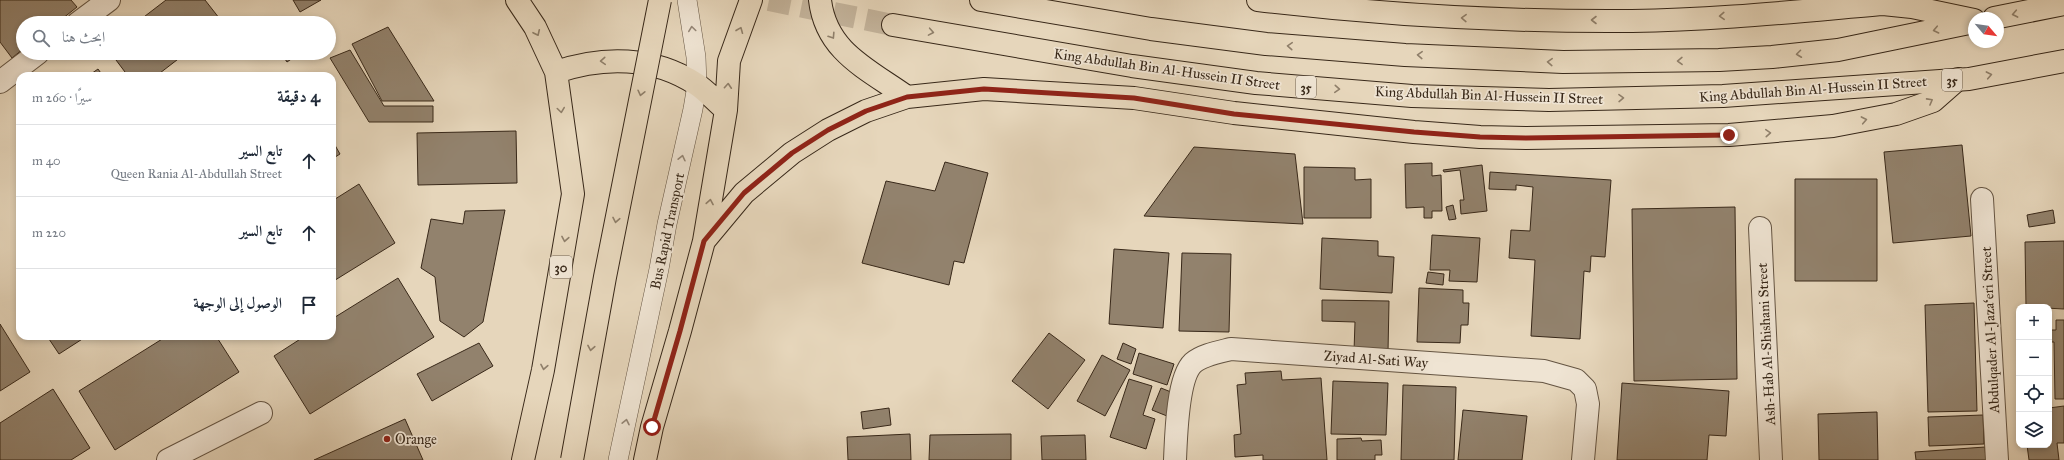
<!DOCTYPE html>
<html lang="ar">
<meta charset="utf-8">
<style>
:root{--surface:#fff;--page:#f6f6f7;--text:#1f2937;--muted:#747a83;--line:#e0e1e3}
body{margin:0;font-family:"IM FELL Great Primer",Amiri,serif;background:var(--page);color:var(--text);direction:rtl}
.controls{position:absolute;right:12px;bottom:12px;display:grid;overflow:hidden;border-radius:8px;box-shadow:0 2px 6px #0003}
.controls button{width:36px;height:36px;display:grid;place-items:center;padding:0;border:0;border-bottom:1px solid var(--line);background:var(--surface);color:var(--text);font:20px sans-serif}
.compass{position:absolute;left:1968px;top:12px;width:36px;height:36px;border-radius:50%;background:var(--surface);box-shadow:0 2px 6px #0003;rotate:119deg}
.stop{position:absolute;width:12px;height:12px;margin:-9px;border:3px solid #8f2418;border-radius:50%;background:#fff}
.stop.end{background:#8f2418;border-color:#fff;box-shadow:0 1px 4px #0008}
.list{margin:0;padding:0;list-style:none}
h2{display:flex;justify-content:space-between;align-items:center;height:52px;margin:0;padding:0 16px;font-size:17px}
h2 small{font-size:13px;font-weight:400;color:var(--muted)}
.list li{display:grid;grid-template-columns:26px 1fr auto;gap:12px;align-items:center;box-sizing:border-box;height:72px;padding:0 16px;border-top:1px solid var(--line)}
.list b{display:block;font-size:15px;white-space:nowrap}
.list p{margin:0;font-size:13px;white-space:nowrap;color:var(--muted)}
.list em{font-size:13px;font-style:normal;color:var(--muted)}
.icon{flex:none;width:22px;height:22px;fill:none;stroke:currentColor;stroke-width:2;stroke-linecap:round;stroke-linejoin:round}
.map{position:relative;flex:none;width:2064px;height:460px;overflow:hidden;direction:ltr}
.search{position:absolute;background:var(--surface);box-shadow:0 2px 6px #0003;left:16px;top:16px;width:320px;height:44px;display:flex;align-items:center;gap:10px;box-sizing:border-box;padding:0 14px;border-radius:22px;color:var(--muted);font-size:15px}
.panel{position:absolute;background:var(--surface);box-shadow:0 2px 6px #0003;left:16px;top:72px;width:320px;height:268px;border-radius:12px;direction:rtl}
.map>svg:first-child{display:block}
.building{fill:#92826d;stroke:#382819}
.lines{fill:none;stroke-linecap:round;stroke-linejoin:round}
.highway-tunnel{stroke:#c3b39b;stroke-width:22;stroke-dasharray:22 11;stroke-linecap:butt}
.lane-casing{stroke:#645442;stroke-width:20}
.street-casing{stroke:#645442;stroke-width:24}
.primary-casing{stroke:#382819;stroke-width:24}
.highway-casing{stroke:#382819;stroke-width:24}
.lane{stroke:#efe4d3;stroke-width:19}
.street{stroke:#efe4d3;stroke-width:22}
.primary{stroke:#e6d6bb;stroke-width:22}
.highway{stroke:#e6d6bb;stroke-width:22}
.primary-bridge-casing{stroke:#382819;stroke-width:24;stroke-linecap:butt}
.primary-bridge{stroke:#e6d6bb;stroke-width:22}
.oneway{stroke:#8f7f6a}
.oneway2{stroke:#948676}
.route{stroke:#8f2418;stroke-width:5}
.poi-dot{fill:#8f2418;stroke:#efe4d3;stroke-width:1.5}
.labels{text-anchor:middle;stroke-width:3.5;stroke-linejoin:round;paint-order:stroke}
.shield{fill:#efe4d3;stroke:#6f6051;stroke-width:1}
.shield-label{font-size:13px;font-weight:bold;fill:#382819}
.street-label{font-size:14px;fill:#382819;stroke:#efe4d3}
.poi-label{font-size:14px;fill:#382819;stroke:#efe4d3;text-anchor:start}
</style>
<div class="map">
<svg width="2064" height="460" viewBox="0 0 2064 460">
<rect width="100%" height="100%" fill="#e6d6bb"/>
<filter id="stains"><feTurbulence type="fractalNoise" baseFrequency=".005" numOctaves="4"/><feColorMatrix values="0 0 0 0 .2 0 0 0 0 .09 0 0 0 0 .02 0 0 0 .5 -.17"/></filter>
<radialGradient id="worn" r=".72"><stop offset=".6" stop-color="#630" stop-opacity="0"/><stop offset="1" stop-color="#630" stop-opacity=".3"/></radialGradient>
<path class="building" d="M0,0H71L77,7L57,23H23V49L12,58L0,42Z
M166,0H205L223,23H136Z
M293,0H321L300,12Z
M388,27L434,101H382L352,44Z
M350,50L384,106H433V122H369L330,58Z
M117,53H186L160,73L163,76H128L113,56Z
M281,53H300L287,62Z
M98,69L103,76H88Z
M516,131L517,183L418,185L417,133Z
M332,140L340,154L332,159Z
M1962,145L1971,236L1893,243L1884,152Z
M1194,147L1295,154L1303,224L1144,216Z
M945,162L988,173L964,263L954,261L949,285L862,263L886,181L935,191Z
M1432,163V176L1441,175L1442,211H1432V218H1424V207L1406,208L1405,164Z
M1482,165L1487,211L1461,214L1460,200H1464L1460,170L1444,172L1443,170Z
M1304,167L1355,168V180L1371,179V218H1304Z
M1490,172L1611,180L1605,257L1591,256L1590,272L1584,271L1580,339L1531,336L1535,260L1509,258L1511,230L1530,231L1533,187L1516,185V190L1489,189Z
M1795,179H1877V281H1795Z
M359,184L395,243L332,282V201Z
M1453,205L1456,219L1449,220L1446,207Z
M1735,207L1737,379L1634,381L1632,209Z
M505,210L483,322L464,337L440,321L435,277L421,268L431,219L463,224L465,211Z
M2053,210L2055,223L2029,227L2027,215Z
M1432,235L1480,238L1477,282L1449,281L1450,270H1430Z
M1322,238L1378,241V256L1394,257L1392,293L1320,289Z
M2064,241V309L2026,307L2025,242Z
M1114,249L1169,253L1163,328L1109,324Z
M1182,253L1231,254L1229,332L1179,331Z
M1428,272L1444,274L1443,285L1426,283Z
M398,278L434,337L310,414L274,356L305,336H332V319Z
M1419,288L1463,290V303H1469L1468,325H1461L1460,343L1417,342Z
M1322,300L1389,301L1388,352L1354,351L1355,322L1322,321Z
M1974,303L1977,411L1928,412L1925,305Z
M2056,320H2064V399H2055L2054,342H2049V330H2056Z
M0,324L30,372L0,391Z
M1049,333L1085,360L1048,409L1012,381Z
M47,336H87L59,354Z
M167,336H216L239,372L115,450L79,391Z
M479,343L493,366L432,401L417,374Z
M1123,343L1136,349L1131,364L1117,359Z
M1139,353L1174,364L1167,385L1133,374Z
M1102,355L1130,370L1105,416L1077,401Z
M1281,371L1282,380L1321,378L1327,460H1263V455L1235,457L1234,435L1241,434L1237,385L1246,384L1245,373Z
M1129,379L1152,386L1143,415L1155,419L1146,449L1110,437Z
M1333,381L1388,383L1386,435L1331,434Z
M1622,383L1729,391L1726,436L1709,435L1707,460H1617Z
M1403,385L1456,387L1454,460H1401Z
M1161,388L1176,394L1167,416L1152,410Z
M53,389L90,448L71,460H0V423Z
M2064,406V443H2057L2059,460H2029L2027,445H2049V408Z
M889,408L891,425L863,429L861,412Z
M1463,410L1527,416L1522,460H1458Z
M1877,412L1878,460H1819L1818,414Z
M1983,415L1984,444L1929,446L1928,417Z
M405,419L423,460H314Z
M910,434L911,460H848L847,437Z
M1011,434V460H929L930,435Z
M1085,435L1086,460H1042L1041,436Z
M1361,438L1362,441L1381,440L1382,455H1375V460H1337V439Z
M1985,447L1986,460H1916L1915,452Z"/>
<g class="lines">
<path class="highway-tunnel" d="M769,0L893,25"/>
<defs>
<path id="lane" d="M618,460L659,269L667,224L693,109L697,85L696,57L687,0"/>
<path id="street" d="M78,23L109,0
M0,82L38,53
M1982,199L1997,460
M1760,228L1771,460
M168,460L261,413
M1175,460C1176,439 1177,378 1193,363C1202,355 1219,352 1231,349L1544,371L1576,380L1585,389L1588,404L1583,460"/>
<path id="primary" d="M517,0L535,27L556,72L573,194L543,370L523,460
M820,0C826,52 868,69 907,97
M1258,0C1383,15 1506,22 1632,21C1716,20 1800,11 1883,4L1912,7L1974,20
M556,72C603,56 653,56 696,84C707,91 716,102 726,110
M704,241L744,193L792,153L828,130L866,111L907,97L984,89L1134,98L1234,113L1414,132L1480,137L1526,138L1729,135L1833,126L1896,114L1933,101L1958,79
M645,460L652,427L680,331L704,241L726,110L729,61L751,0"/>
<path id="highway" d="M981,0L1151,29L1266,44L1405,55L1563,62L1719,60L1772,57L1838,50L1974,22
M1994,18L2064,4
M893,25L1132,66L1256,83L1412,96L1549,100L1723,96L1969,79L2064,61"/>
</defs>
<use href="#lane" class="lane-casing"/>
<use href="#street" class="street-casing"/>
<use href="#primary" class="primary-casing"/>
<use href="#highway" class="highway-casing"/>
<use href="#lane" class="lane"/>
<use href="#street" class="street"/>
<use href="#primary" class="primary"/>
<use href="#highway" class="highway"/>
<defs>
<path id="primary-bridge" d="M572,460L605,277L660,0"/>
</defs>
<use href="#primary-bridge" class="primary-bridge-casing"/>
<use href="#primary-bridge" class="primary-bridge"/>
</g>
<defs><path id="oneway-chevron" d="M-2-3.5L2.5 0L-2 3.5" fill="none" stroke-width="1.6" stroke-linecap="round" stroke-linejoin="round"/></defs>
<g class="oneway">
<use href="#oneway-chevron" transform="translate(2015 14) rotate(169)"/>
<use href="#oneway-chevron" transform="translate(1722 16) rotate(177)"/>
<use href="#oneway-chevron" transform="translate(1464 18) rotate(-178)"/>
<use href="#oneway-chevron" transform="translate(1594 20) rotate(-180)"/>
<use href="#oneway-chevron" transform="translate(740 30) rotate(-68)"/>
<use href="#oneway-chevron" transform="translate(1936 30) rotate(168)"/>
<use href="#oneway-chevron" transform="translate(931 32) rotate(10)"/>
<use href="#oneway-chevron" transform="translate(537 33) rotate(65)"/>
<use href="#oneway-chevron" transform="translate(832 36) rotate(57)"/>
<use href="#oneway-chevron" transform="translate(1290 46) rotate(-176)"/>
<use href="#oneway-chevron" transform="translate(1799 54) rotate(173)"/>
<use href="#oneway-chevron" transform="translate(1420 55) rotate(-177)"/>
<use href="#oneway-chevron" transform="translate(603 61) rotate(176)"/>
<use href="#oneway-chevron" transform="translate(1680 61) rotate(179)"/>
<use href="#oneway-chevron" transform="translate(1550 62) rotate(-177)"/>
<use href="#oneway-chevron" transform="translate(1989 75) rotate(-11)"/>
<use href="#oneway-chevron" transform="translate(728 86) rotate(-86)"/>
<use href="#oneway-chevron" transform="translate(1337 89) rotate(4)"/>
<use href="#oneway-chevron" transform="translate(641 93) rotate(103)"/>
<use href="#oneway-chevron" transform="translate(1621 98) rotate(-1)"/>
<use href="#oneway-chevron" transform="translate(1930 101) rotate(-29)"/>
<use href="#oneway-chevron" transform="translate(561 110) rotate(82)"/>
<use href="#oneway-chevron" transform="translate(1864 120) rotate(-11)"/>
<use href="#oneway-chevron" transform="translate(1768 133) rotate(-4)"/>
<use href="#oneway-chevron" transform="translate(710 202) rotate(-80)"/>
<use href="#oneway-chevron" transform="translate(616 220) rotate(101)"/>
<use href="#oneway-chevron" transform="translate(565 239) rotate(100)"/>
<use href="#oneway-chevron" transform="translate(591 348) rotate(100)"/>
<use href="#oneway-chevron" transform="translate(544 367) rotate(100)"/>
</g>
<g class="oneway2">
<use href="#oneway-chevron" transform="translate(692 29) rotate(-98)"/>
<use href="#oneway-chevron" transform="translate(682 158) rotate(-77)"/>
<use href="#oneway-chevron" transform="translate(626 422) rotate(-78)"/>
</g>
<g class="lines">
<path class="route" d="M652,427L680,331L704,241L744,193L792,153L828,130L866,111L907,97L984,89L1134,98L1234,114L1414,132L1480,137L1526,138L1729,135"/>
</g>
<circle class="poi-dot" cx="387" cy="439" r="4"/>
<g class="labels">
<g class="shield">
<rect x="1942" y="69" width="20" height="22" rx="3"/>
<rect x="1296" y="76" width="20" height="22" rx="3"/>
<rect x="550" y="256" width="22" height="22" rx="3"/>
</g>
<g class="shield-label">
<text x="1952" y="85">35</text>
<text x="1306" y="92">35</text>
<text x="561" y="272">30</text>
</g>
<g class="street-label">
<text transform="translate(1167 69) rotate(8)" y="5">King Abdullah Bin Al-Hussein II Street</text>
<text transform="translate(1813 89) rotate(-4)" y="5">King Abdullah Bin Al-Hussein II Street</text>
<text transform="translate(1489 95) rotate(2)" y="5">King Abdullah Bin Al-Hussein II Street</text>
<text transform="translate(667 231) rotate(-78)" y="5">Bus Rapid Transport</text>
<text transform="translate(1990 330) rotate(-93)" y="5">Abdulqader Al-Jaza‘eri Street</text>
<text transform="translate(1766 344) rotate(-93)" y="5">Ash-Hab Al-Shishani Street</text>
<text transform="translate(1376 359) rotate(4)" y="5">Ziyad Al-Sati Way</text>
</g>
<g class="poi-label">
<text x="395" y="444">Orange</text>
</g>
</g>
<rect width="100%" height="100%" filter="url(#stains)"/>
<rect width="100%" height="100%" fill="url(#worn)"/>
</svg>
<div class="controls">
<button>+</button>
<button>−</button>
<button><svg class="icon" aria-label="locate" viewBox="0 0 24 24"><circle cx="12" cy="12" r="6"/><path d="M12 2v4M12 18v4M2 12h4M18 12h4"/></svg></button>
<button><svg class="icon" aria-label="layers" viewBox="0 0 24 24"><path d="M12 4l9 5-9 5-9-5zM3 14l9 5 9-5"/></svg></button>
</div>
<svg class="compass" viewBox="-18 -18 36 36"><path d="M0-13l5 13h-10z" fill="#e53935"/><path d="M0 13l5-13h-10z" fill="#747a83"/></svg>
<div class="stop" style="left:652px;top:427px"></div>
<div class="stop end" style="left:1729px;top:135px"></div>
<div class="search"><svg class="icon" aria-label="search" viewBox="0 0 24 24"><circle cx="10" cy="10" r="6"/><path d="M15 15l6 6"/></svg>ابحث هنا</div>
<section class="panel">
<h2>4 دقيقة<small>سيرًا · 260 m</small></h2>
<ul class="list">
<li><svg class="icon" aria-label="ahead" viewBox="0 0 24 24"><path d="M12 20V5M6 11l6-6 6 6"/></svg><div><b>تابع السير</b><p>Queen Rania Al-Abdullah Street</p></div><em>40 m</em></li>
<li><svg class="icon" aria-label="ahead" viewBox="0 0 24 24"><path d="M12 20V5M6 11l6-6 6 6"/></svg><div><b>تابع السير</b></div><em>220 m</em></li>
<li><svg class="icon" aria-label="arrive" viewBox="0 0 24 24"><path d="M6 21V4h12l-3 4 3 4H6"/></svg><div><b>الوصول إلى الوجهة</b></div></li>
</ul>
</section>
</div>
